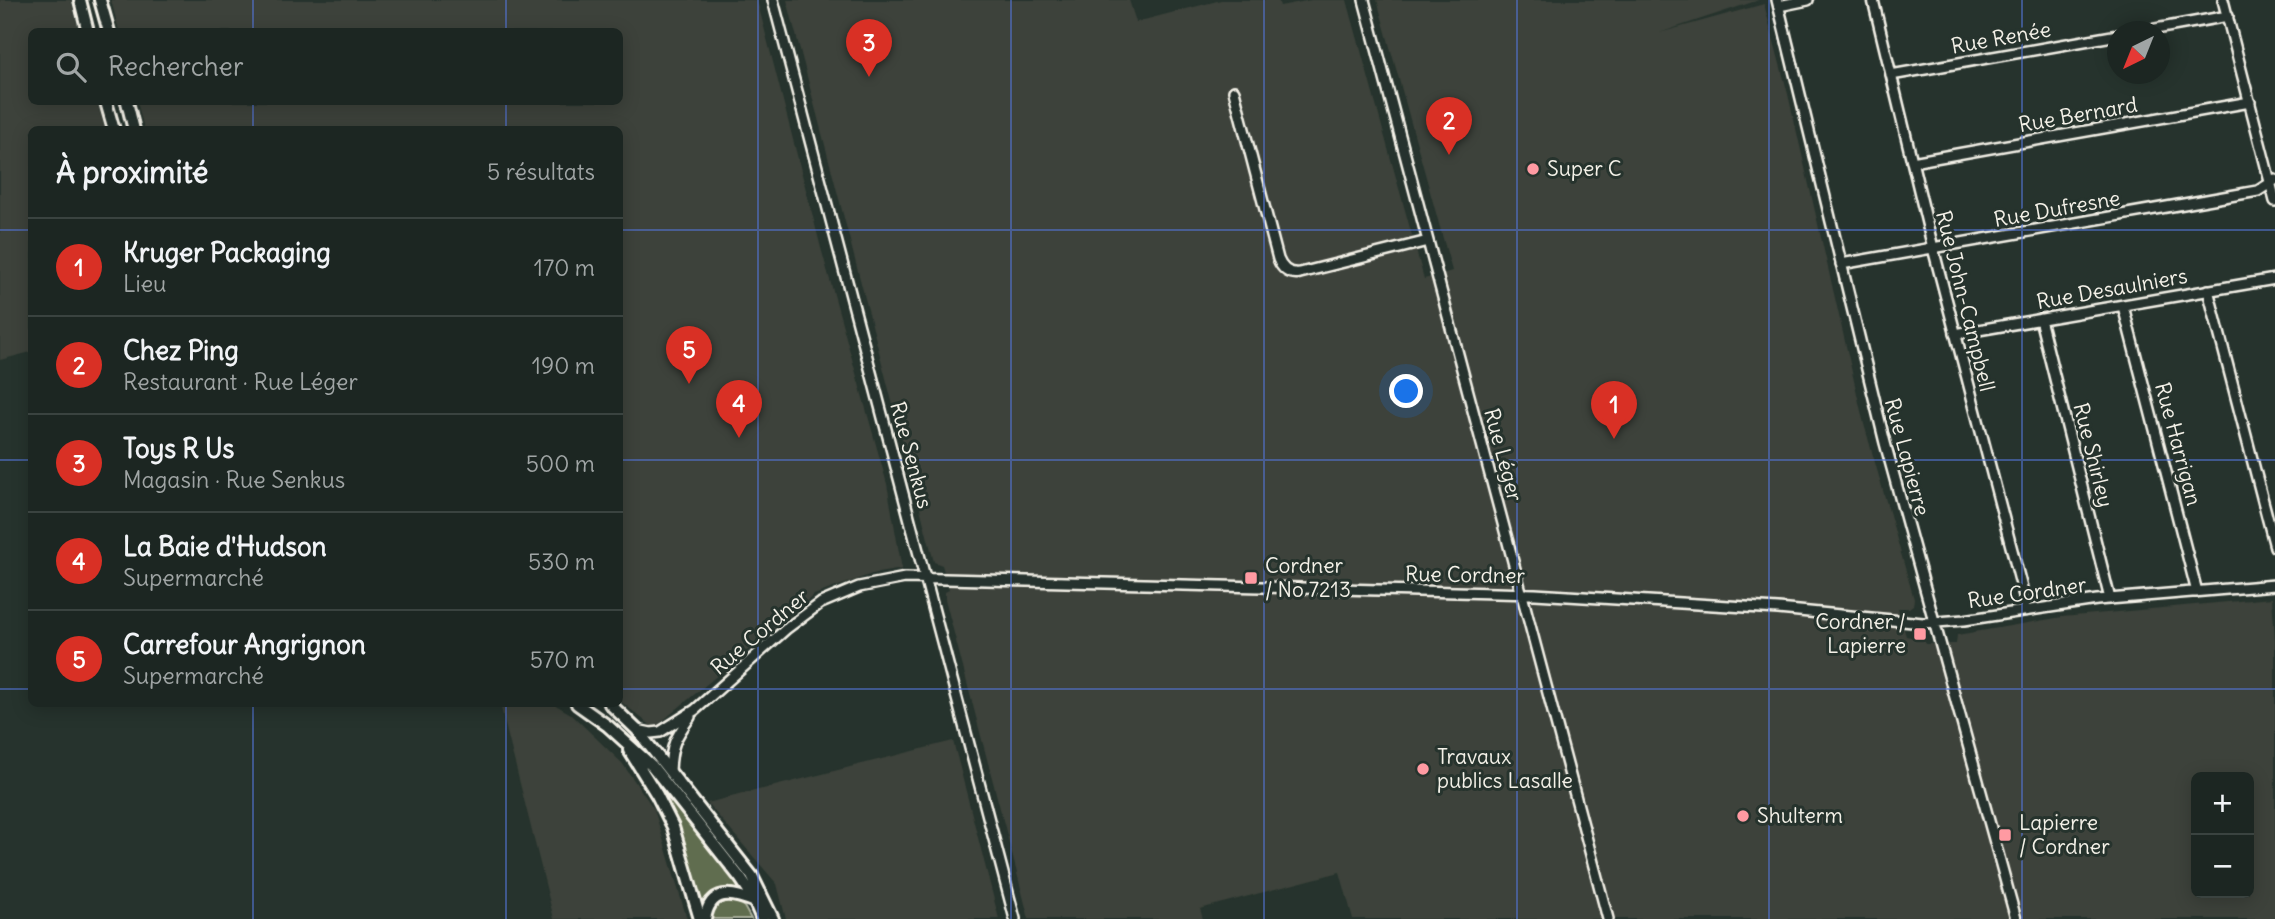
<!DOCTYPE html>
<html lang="fr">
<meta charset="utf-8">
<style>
:root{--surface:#1c2622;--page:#29322f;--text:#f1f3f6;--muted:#a0a5a5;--line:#3a4340;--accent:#d93025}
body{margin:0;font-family:Delius,sans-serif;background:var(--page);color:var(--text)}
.controls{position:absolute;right:21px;bottom:21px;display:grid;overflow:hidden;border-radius:10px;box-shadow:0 4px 18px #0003}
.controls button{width:63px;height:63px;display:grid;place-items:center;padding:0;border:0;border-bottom:2px solid var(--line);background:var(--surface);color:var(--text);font:35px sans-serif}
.compass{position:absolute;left:2107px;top:21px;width:63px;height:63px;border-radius:50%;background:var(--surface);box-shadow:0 4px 18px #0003;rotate:223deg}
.you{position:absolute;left:1407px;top:392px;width:24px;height:24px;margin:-18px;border:5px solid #fff;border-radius:50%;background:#1a73e8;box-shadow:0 0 0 10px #1a73e833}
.badge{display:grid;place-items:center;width:46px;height:46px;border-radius:50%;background:var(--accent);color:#fff;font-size:23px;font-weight:700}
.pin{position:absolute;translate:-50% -58px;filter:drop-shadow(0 2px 4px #0008)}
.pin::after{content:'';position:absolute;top:37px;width:24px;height:21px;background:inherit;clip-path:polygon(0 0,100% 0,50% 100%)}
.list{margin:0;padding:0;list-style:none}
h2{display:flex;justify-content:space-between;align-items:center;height:91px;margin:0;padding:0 28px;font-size:30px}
h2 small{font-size:23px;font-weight:400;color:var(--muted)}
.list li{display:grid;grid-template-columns:46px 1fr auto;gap:21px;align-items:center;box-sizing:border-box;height:98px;padding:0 28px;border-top:2px solid var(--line)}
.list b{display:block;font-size:26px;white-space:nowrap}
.list p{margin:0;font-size:23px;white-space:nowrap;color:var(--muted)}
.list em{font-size:23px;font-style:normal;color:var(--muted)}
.icon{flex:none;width:38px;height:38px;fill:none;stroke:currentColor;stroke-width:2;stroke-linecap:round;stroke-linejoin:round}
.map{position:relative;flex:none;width:2275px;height:919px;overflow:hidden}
.search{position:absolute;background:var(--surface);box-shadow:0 4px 18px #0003;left:28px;top:28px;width:595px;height:77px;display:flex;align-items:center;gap:18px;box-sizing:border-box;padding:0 24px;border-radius:10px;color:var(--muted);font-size:26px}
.panel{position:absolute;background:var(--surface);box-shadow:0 4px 18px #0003;left:28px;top:126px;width:595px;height:581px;border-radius:10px}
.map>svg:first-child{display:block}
.built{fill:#3c423a;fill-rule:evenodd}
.green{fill:#616d4f;stroke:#aaaf9c;stroke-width:2}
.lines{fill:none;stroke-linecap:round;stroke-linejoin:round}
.minor-casing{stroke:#f4f1e8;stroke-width:14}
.major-casing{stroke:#f4f1e8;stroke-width:16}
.minor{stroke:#26332d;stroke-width:9}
.major{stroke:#26332d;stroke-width:10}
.grid{fill:none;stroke:#5377dc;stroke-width:2;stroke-opacity:0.55}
.poi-dot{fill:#ff9aa2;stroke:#26332d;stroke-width:2.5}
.labels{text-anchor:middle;stroke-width:6;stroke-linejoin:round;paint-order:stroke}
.street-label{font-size:21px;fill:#f4f1e8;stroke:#26332d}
.poi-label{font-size:21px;fill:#f4f1e8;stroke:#26332d;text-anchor:start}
</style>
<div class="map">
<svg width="2275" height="919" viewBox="0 0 2275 919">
<rect width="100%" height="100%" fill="#26332d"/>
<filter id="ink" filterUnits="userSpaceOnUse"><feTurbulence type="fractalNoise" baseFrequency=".0143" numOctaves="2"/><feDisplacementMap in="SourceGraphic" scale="14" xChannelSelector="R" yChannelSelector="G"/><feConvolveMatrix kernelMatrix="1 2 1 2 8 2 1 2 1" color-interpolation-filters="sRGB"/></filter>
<g filter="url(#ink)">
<path class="built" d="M0,0H71L79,31L32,32V102H97L105,129L32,130L31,352L0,360Z
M111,0H757L821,248L887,484L902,569L872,574L814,595L654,728L620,701V130L144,129L137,102H620V32L119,31Z
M787,0H1129L1136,22L1221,0H1278L1280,6L1311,0H1347L1424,279L1452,271L1377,0H1759L1659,33L1764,4L1788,94L1864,424L1914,599L1913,605L1909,608H1898L1906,636L1924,640L1925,644H1956L1957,635L2062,617L2272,598L2275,639V919H1353L1340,872L1200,909L1203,919H1029L945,599V592L949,590L942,565L934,562ZM2196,777H2249V893H2196Z
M500,704H554L571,714L622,763L654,809L687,919H554Z
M953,741L999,919H786L777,884L707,803Z"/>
<path class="green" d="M650,771L742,888L740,891C722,886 710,892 702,909L647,772Z
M730,900L743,905L751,919H710L718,904Z"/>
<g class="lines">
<defs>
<path id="minor" d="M773,0L1015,919
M1364,0L1608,919
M1777,0L1885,443L2016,919
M1873,0L1933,248L2024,596L2025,610
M2223,0L2275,201
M1779,6L1808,0
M2139,32L2228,16
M1891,75L2118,35
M1234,91L1278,259C1282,269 1289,275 1300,273L1428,241
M1912,162L2250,102
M1841,264L2258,191L2275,180
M2208,290L2275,547
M2123,306L2197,592
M2040,319L2110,599
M1955,334L2275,279
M637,730L651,733L660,732L695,710L786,629L821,603L859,587L905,578L1535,594L1778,609L1923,623L1964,620L2097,600L2275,585
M670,771C671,745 675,738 690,717"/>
<path id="major" d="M80,0L88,32
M100,0L109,32
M106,102L114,130
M127,102L134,130
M577,704L608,726L652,766L741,879L751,894L762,919
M610,704L637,730L752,876L773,919
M629,750L657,795L673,827L700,919
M705,919C710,888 732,892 755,902"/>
</defs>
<use href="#minor" class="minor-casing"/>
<use href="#major" class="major-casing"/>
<use href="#minor" class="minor"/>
<use href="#major" class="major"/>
</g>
</g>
<path class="grid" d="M253,0V32M506,0V32M758,0V919M1011,0V919M1264,0V919M1517,0V919M1769,0V919M2022,0V919M253,102V130M506,102V130M0,230H32M620,230H2275M0,460H32M620,460H2275M0,689H32M620,689H2275M253,704V919M506,704V919"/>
<g class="poi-dot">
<circle cx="1533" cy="169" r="7"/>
<rect x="1244" y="571" width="14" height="14" rx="3.5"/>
<rect x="1913" y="627" width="14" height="14" rx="3.5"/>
<circle cx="1423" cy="769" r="7"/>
<circle cx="1743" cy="816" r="7"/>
<rect x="1998" y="828" width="14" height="14" rx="3.5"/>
</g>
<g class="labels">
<g class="street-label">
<text transform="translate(2001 38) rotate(-10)" y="7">Rue Renée</text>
<text transform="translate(2078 115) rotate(-10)" y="7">Rue Bernard</text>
<text transform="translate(2057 209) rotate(-10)" y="7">Rue Dufresne</text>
<text transform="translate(2112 289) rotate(-10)" y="7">Rue Desaulniers</text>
<text transform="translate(1965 301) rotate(76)" y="7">Rue John-Campbell</text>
<text transform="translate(2178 444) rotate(75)" y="7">Rue Harrigan</text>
<text transform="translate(911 455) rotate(75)" y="7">Rue Senkus</text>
<text transform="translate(1503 455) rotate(75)" y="7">Rue Léger</text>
<text transform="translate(2093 455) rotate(76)" y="7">Rue Shirley</text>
<text transform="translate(1907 457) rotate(75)" y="7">Rue Lapierre</text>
<text transform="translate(1465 575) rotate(1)" y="7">Rue Cordner</text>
<text transform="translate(2027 593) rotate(-8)" y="7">Rue Cordner</text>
<text transform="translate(760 632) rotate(-40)" y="7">Rue Cordner</text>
</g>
<g class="poi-label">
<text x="1547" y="176">Super C</text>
<text x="1265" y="573">Cordner<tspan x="1265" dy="24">/ No 7213</tspan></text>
<text x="1906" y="629" text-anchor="end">Cordner /<tspan x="1906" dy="24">Lapierre</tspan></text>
<text x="1437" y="764">Travaux<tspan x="1437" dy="24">publics Lasalle</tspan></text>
<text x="1757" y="823">Shulterm</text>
<text x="2019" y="830">Lapierre<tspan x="2019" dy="24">/ Cordner</tspan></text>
</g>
</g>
</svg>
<div class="controls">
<button>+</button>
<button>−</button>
</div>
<svg class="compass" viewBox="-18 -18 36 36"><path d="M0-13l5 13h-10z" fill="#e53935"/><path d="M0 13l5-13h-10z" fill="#a0a5a5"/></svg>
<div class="you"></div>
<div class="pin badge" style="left:1614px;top:439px">1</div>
<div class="pin badge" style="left:1449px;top:155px">2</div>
<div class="pin badge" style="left:869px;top:77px">3</div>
<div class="pin badge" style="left:739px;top:438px">4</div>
<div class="pin badge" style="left:689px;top:384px">5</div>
<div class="search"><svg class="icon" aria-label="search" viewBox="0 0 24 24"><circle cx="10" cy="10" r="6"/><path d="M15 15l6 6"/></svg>Rechercher</div>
<section class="panel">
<h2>À proximité<small>5 résultats</small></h2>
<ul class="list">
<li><span class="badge">1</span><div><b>Kruger Packaging</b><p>Lieu</p></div><em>170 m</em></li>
<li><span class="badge">2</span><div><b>Chez Ping</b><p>Restaurant · Rue Léger</p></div><em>190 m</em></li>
<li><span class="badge">3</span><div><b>Toys R Us</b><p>Magasin · Rue Senkus</p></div><em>500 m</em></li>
<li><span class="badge">4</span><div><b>La Baie d'Hudson</b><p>Supermarché</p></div><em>530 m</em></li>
<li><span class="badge">5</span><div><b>Carrefour Angrignon</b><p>Supermarché</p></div><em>570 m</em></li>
</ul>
</section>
</div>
